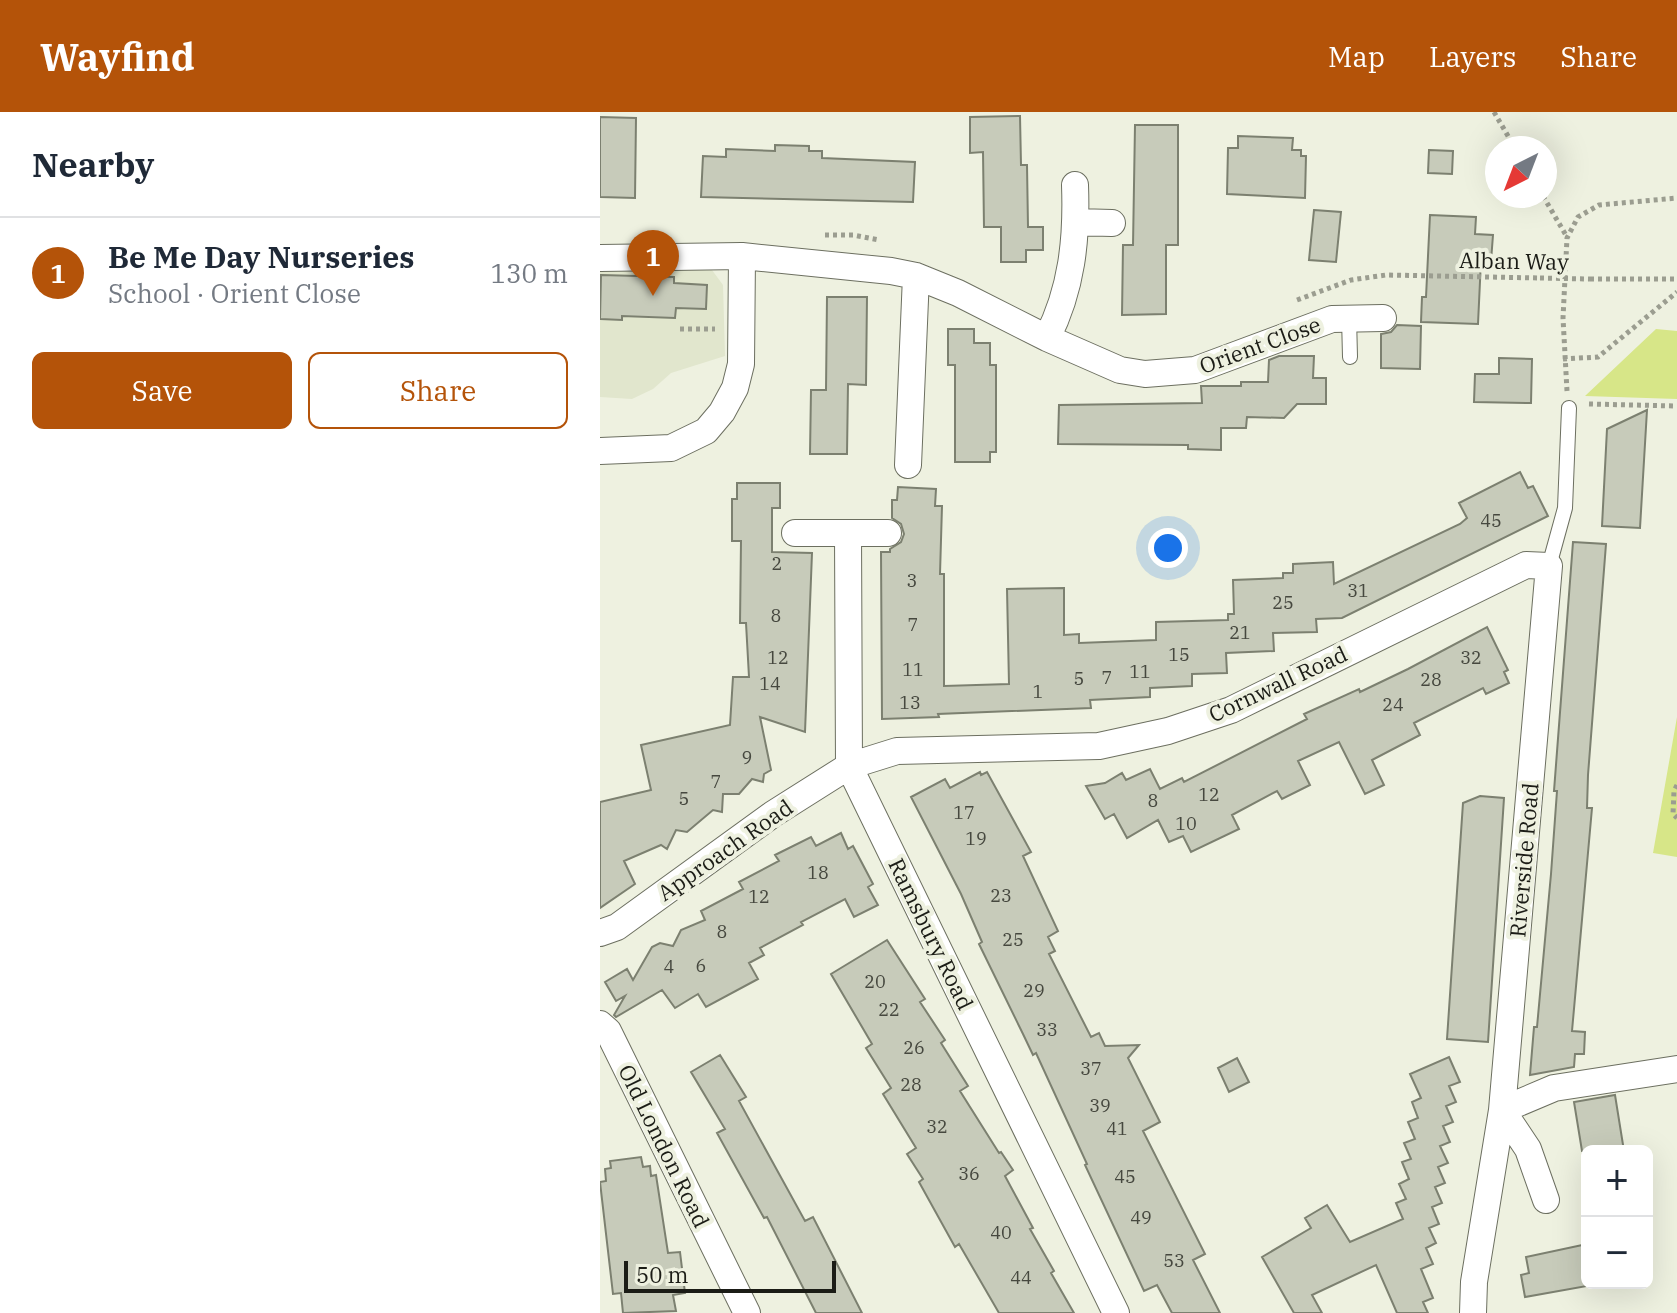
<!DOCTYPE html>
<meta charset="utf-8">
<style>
:root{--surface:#fff;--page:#f6f6f7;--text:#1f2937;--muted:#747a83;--line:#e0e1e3;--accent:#b45309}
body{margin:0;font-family:"IBM Plex Serif",serif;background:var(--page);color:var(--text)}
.controls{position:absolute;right:24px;bottom:24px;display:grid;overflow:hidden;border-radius:12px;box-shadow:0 8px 32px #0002}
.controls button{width:72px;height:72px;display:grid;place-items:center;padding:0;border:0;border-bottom:2px solid var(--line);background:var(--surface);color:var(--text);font:40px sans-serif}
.compass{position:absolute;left:885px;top:24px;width:72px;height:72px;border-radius:50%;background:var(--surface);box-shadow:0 8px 32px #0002;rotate:222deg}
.scale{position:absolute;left:24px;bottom:20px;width:212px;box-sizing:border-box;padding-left:8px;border:4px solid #1b1c16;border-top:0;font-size:22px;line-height:28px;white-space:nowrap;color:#1b1c16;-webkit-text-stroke:6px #eef1e0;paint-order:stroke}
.you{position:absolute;left:568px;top:436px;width:28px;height:28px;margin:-20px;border:6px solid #fff;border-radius:50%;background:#1a73e8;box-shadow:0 0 0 12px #1a73e833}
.badge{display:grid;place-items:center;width:52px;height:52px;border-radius:50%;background:var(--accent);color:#fff;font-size:26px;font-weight:700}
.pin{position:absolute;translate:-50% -66px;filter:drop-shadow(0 2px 4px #0008)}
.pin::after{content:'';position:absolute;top:42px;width:28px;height:24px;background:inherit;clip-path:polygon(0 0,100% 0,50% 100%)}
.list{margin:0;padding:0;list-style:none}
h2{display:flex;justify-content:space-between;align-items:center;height:104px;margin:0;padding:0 32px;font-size:34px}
h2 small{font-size:26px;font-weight:400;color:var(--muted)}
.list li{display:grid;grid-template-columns:52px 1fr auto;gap:24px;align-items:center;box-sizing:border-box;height:112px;padding:0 32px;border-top:2px solid var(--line)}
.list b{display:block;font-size:30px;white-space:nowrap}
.list p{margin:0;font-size:26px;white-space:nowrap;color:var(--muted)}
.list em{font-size:26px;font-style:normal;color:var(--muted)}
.actions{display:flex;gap:16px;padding:24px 32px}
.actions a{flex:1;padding:18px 0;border:2px solid var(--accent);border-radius:12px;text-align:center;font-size:28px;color:var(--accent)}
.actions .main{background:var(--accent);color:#fff}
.map{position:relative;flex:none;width:1077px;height:1201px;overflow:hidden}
header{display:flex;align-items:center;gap:48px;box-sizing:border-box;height:112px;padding:0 40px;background:var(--accent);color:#fff}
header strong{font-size:38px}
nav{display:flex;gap:44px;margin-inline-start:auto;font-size:28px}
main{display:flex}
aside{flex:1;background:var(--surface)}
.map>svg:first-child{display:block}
.built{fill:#e1e6cd}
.green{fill:#d7e688}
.building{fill:#c7cbba;stroke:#7c8070;stroke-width:2}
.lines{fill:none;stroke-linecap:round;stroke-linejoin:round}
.lane-casing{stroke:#6c6f60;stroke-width:16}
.street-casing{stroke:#6c6f60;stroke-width:28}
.path{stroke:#9b9d90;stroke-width:5;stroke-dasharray:4 4;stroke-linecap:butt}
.lane{stroke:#fff;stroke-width:14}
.street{stroke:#fff;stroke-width:26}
.path-bridge{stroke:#9b9d90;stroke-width:5;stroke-dasharray:4 4;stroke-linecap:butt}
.labels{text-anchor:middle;stroke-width:8;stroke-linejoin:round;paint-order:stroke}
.number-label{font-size:18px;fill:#46483f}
.street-label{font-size:22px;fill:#1b1c16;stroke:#eef1e0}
</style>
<header>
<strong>Wayfind</strong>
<nav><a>Map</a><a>Layers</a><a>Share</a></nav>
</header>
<main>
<aside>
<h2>Nearby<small></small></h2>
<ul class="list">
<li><span class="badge">1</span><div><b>Be Me Day Nurseries</b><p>School · Orient Close</p></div><em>130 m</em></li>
</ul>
<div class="actions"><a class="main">Save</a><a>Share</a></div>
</aside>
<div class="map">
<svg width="1077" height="1201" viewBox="0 0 1077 1201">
<rect width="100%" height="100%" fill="#eef1e0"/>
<path class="built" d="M0,153L109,154L123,173L125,244L71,261L53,277L32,287L0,285Z"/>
<path class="green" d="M1056,217L1077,219V287L985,284Z
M1077,605V745L1053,741Z"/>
<path class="building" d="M420,4L421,53H427L428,115H443V138H426V150H401V115H384L383,40L370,41V5Z
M0,5L36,6L35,86L0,85Z
M535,13H578V133H566V202L522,203L523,133H533Z
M638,24L693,26L692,38H701V44H706L705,86L627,82L628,36H638Z
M175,33L209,34V39H222V46L315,50L313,90L101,85L103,44L126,45V37L175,39Z
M829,38L853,39L852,62L828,61Z
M714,98L741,100L736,150L709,148Z
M830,103L876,105L875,122L893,123L891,149L881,148L878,212L821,210L822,185H826Z
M1,163L74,165V171L107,173L106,197L76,196L75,206L22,204V208L0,207Z
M227,185H267L266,273L248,272L247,342H210L211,278H226Z
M797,213L821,214L820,257L781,256V222L791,220Z
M348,217H374V231H390V253H396V340H390V350H355V253H348Z
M679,244H714L713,266H726V292H697L684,306L647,305L646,316H621V338L588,337V333L458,332L459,293L602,291L601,274H641V270H668L669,248Z
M899,246L932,247L931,291L874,290L875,262H899Z
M1047,298L1040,416L1002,414L1007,317Z
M920,360L928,376L933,374L948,404L742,506L716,507L717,520L673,521L674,539L626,541L627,561L592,562V574L550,576V585L490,588L491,596L338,602L339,605L282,607L281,440H290V437L301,430L304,422L301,412L292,406V388H297L298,375L336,377L335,394H342L340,462H344V574L409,572L407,477L464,476V523L479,522V531L556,528V510L628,508V502H634L633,468L683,466V461H693V452L733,450L734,472L860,412L867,406L859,391Z
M137,371H180V396H172V440L212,441L205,620L160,605L171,658L164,662L163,670L152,667L139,682H123L122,700L113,698L87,720L76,718L67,737L61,733L24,749L35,772L0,796V690L51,678L41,633L130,613L133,565H149L146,511H140L141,429H132V387H137Z
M973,430L1006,432L988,663L987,696H992L972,919L985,920L984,942H975L974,955L930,963L934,915H937L951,762L957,679H954Z
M887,515L908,558L904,560L909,571L886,582L883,576L814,611L820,623L772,648L784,673L765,682L739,630L698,649L710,673L682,687L677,679L632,703L639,717L591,740L583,724L569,730L558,708L527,726L514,702L505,707L486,674L505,671L522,661L526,668L550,657L560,677L582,666L584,670L707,607L704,602L759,577L760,580L808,557Z
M380,660L381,663L387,660L431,740L423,744L458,819L448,825L455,839L449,842L491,925L499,921L505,934L539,933L528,946L560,1010L543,1019L605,1142L593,1148L620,1201H572L557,1173L544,1179L485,1053L487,1052L436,941L433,943L423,922L379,832L382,830L361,782L311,685L345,667L350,676Z
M880,684L904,686L888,930L847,927L863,691Z
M241,721L248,737L253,734L273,772L268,775L278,793L254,805L245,787L201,810L203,813L160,836L164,843L149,851L158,867L106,895L98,882L75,896L62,878L16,905L14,903L25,884L16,889L5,870L27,857L33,868L52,835L60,831L73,834L81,818L105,808L101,799L143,777L139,770L179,749L175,743L211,725L216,734Z
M287,828L325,887L320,890L345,928L341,931L368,974L360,979L399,1041L401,1040L413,1058L405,1064L433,1116L430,1117L454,1159L451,1161L474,1201H399L359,1132L355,1135L319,1070L323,1067L307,1042L316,1036L283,982L291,976L266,936L272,932L231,862Z
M120,943L146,985L139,989L205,1109L213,1105L262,1201H216L167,1105L164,1106L117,1021L125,1017L91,960Z
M849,945L860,970L849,974L856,990L846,994L853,1010L843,1014L850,1030L840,1034L848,1051L838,1055L845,1071L835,1075L842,1091L832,1095L839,1112L829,1116L836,1131L826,1136L833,1152L821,1157L833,1186L823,1190L828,1201H797L776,1153L712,1183L722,1201H694L662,1145L711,1116L705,1106L727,1093L750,1130L803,1107L796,1091L806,1087L799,1072L809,1067L802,1050L811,1047L804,1031L815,1027L808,1010L818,1006L812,990L821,986L810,962Z
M637,946L649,970L629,980L618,956Z
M1015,983L1024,1039H982L974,990Z
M41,1045L43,1055L50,1054L51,1064L56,1063L68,1141L80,1140L85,1181L73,1183L76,1199L23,1201L21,1181L13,1182L0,1070L6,1069L5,1057L11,1056L10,1049Z
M987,1132V1174L925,1185L921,1163L929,1161L926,1145Z"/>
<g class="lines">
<defs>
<path id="lane" d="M749,205L750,245
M949,454L965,396L969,296"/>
<path id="street" d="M476,110L512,111
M0,146L142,144L291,159L316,164L358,181L447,226L520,258L545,262L595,258L732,207L783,206
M447,226C472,177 477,127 475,73
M0,339L71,336L106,319L122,300L135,276L141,252L142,144
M308,353L316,164
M195,421H288
M248,421L249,654L516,1201
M0,821L17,815L173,702L249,654L297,639L499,634L568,619L631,598L926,453L949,454L902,998L874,1170L873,1201
M0,912L8,919L147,1201
M946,1088L928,1037L902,998L954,976L1077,957"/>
</defs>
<use href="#lane" class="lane-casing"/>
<use href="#street" class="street-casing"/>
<path class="path" d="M894,0L915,36
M943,84L967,125
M225,123H253L279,128
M990,167H1077
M697,188L751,168L786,163L940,166
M80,217H115
M963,247L998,245L1077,180
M967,279L963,206L967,126L978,105L999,93L1077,86
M989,292L1077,294
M1077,673L1074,679L1073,702L1077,706"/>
<use href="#lane" class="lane"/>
<use href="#street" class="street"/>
<path class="path-bridge" d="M940,166L990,167"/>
</g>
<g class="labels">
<g class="number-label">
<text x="891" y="415">45</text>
<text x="177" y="458">2</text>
<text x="312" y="475">3</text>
<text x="758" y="485">31</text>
<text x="683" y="497">25</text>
<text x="176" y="510">8</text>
<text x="313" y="519">7</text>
<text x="640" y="527">21</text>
<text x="579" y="549">15</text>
<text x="178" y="552">12</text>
<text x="871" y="552">32</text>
<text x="313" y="564">11</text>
<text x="540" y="566">11</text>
<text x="507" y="572">7</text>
<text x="479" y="573">5</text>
<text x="831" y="574">28</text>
<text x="170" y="578">14</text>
<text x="438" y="586">1</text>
<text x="310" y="597">13</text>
<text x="793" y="599">24</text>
<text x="147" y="652">9</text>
<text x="116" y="676">7</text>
<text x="609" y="689">12</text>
<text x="84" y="693">5</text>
<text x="553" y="695">8</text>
<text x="364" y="707">17</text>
<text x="586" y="718">10</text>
<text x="376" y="733">19</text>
<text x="218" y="767">18</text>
<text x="401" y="790">23</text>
<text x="159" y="791">12</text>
<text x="122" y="826">8</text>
<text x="413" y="834">25</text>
<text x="101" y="860">6</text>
<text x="69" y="861">4</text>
<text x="275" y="876">20</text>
<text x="434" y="885">29</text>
<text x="289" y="904">22</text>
<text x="447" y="924">33</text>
<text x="314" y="942">26</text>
<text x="491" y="963">37</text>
<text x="311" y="979">28</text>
<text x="500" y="1000">39</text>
<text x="337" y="1021">32</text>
<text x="517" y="1023">41</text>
<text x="369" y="1068">36</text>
<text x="525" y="1071">45</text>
<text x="541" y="1112">49</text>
<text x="401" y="1127">40</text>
<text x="574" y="1155">53</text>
<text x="421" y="1172">44</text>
</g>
<g class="street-label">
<text transform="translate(914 149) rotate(1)" y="8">Alban Way</text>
<text transform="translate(660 233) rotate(-20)" y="8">Orient Close</text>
<text transform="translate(678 572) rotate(-25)" y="8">Cornwall Road</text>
<text transform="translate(125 738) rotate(-35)" y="8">Approach Road</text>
<text transform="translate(924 748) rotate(-85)" y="8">Riverside Road</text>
<text transform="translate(331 822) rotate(64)" y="8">Ramsbury Road</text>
<text transform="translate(64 1034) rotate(64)" y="8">Old London Road</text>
</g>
</g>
</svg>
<div class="controls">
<button>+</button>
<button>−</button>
</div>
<svg class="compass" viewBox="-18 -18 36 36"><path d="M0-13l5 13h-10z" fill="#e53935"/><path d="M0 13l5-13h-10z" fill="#747a83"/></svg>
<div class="scale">50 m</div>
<div class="you"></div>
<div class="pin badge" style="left:53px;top:184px">1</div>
</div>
</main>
